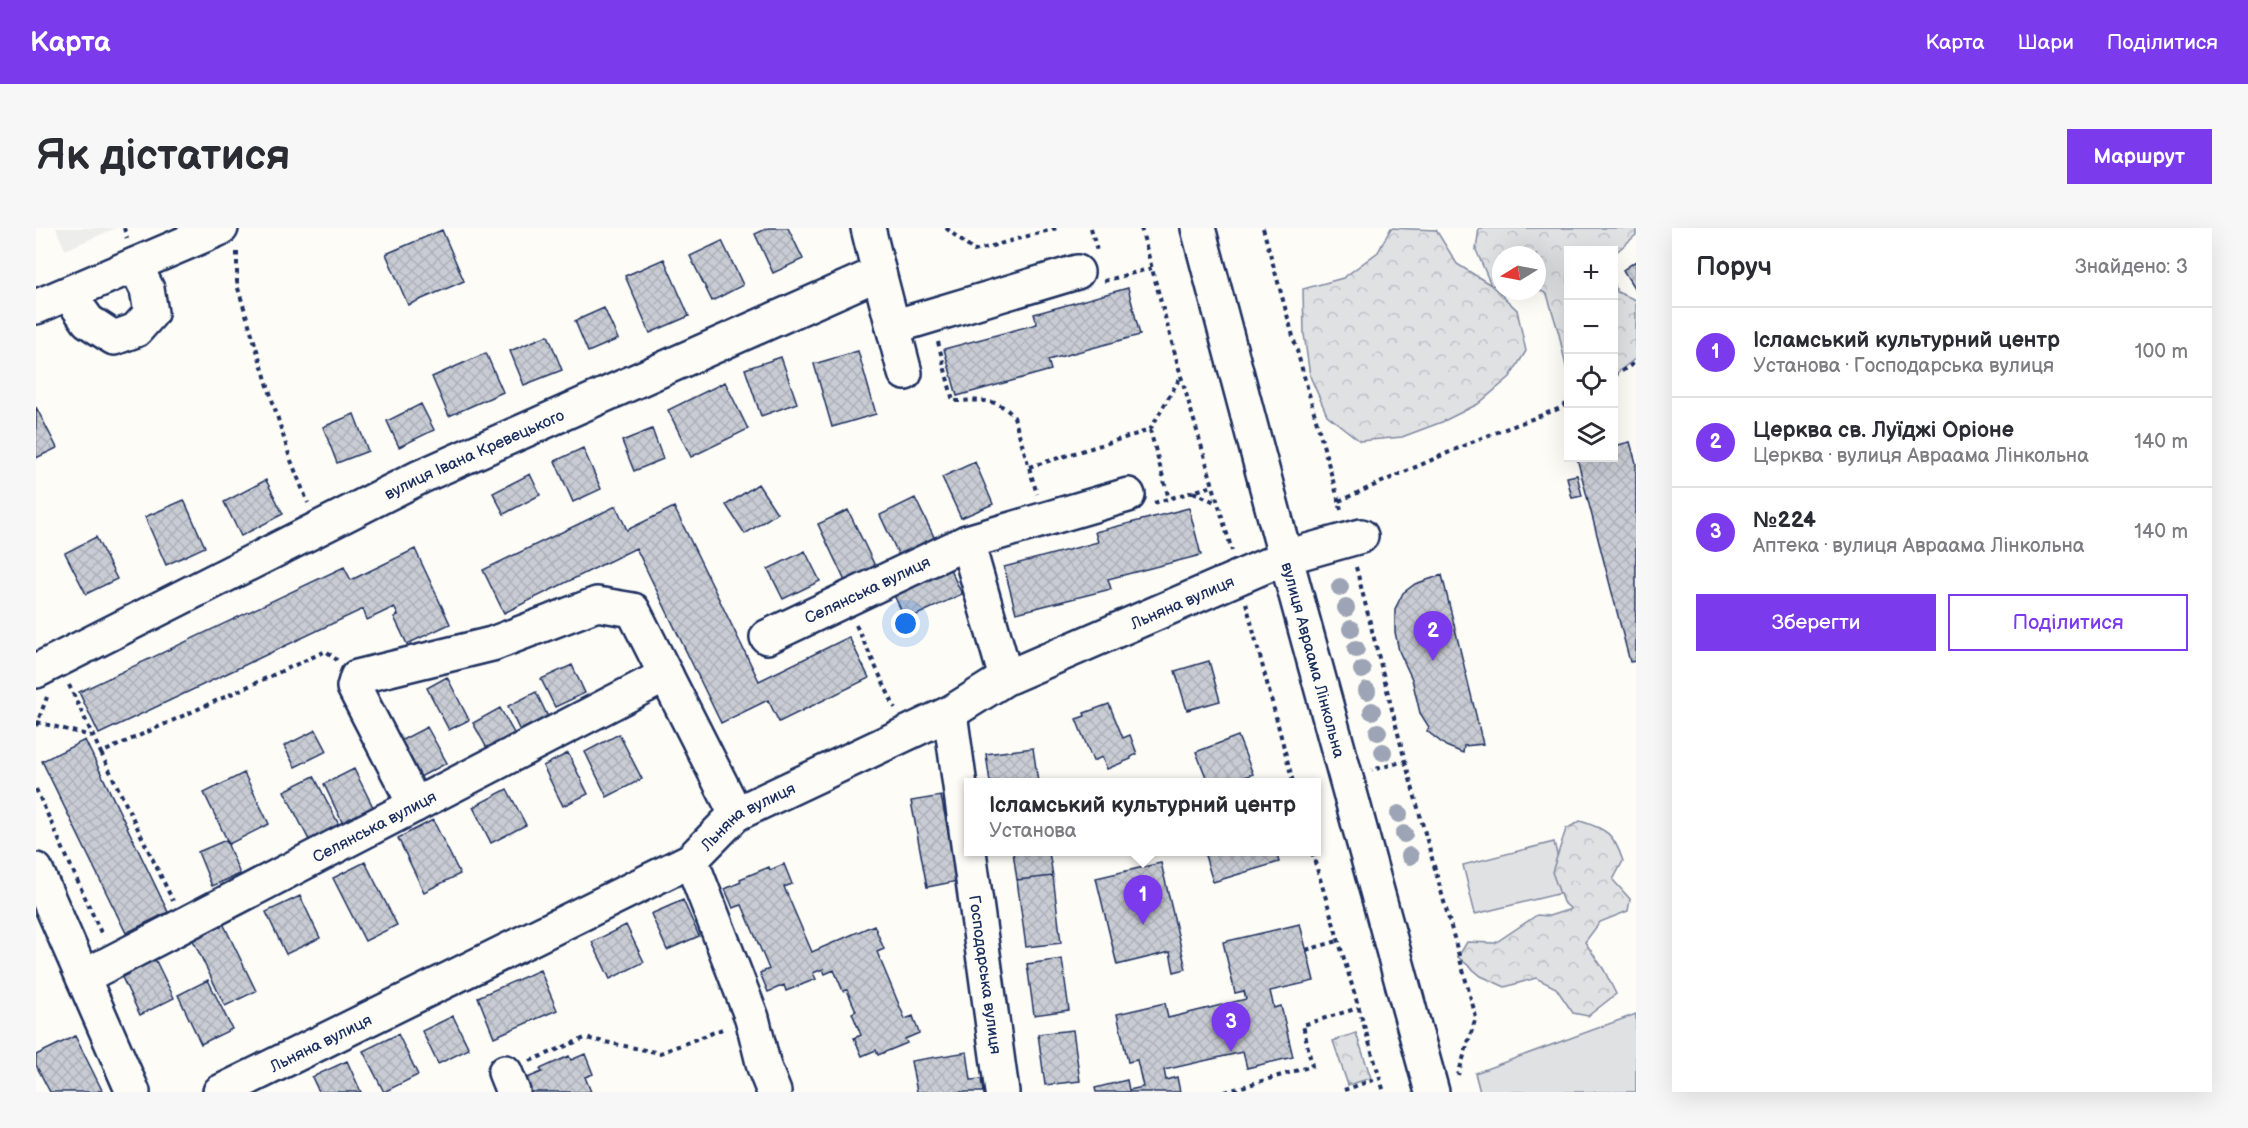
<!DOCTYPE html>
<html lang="uk">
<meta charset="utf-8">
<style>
:root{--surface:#fff;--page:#f7f7f7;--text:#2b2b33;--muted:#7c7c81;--line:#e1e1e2;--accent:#7c3aed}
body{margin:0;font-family:"Balsamiq Sans",sans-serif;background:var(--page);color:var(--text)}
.controls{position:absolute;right:18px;top:18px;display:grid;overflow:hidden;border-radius:0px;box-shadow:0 6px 24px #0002}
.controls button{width:54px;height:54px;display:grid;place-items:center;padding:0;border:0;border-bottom:2px solid var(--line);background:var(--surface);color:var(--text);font:30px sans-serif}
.compass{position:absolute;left:1456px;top:18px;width:54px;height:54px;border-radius:50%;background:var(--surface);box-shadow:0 6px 24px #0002;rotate:260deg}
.you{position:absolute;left:870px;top:396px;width:21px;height:21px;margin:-15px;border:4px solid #fff;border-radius:50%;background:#1a73e8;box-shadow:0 0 0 9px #1a73e833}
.badge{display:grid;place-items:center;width:39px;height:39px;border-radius:50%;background:var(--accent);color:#fff;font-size:20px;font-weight:700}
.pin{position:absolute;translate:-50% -50px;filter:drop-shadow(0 2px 3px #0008)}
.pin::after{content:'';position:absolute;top:32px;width:21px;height:18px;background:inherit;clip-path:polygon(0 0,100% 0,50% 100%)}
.popup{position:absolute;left:928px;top:550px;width:357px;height:78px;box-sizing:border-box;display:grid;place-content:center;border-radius:0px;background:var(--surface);filter:drop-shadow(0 2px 4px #0005);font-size:20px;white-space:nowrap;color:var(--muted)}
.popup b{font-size:22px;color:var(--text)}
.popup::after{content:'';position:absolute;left:50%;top:100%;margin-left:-12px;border:12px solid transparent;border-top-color:var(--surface)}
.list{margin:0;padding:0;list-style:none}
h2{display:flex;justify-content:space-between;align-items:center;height:78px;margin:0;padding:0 24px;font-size:26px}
h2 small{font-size:20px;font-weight:400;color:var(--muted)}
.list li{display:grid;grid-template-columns:39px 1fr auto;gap:18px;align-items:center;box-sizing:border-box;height:90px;padding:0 24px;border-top:2px solid var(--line)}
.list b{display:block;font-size:22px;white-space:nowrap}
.list p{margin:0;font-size:20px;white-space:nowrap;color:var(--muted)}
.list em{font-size:20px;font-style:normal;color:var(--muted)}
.actions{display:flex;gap:12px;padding:18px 24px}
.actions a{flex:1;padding:14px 0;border:2px solid var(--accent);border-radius:0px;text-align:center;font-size:21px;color:var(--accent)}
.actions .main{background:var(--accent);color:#fff}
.icon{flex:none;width:33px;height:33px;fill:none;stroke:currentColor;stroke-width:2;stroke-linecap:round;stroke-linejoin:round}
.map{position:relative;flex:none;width:1600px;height:864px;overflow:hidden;border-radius:0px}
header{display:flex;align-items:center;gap:36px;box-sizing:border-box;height:84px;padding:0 30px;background:var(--accent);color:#fff}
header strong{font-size:28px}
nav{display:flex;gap:33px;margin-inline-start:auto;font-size:21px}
.intro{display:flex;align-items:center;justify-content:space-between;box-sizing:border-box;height:144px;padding:0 36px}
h1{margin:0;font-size:42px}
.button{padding:15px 27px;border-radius:0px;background:var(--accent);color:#fff;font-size:21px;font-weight:700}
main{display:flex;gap:36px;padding:0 36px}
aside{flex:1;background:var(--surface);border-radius:0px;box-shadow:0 6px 24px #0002}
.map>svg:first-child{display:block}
.built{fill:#edeeec}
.grass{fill:#e0e1e3;stroke:#7e88a0;stroke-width:1.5}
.forest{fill:url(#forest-crowns);stroke:#7e88a0;stroke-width:1.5}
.building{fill:url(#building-cross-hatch);stroke:#1b2f5e;stroke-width:1.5}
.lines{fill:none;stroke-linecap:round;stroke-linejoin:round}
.minor-casing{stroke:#1b2f5e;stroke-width:38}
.path{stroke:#1b2f5e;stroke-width:4;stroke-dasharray:4.5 4.5;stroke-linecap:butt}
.minor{stroke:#fdfcf7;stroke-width:33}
.tree{fill:#9ca4b5}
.labels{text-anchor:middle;stroke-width:6;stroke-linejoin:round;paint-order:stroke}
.street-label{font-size:16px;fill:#1b2f5e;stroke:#fdfcf7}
</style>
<header>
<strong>Карта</strong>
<nav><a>Карта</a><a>Шари</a><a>Поділитися</a></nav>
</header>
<div class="intro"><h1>Як дістатися</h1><a class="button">Маршрут</a></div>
<main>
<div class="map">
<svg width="1600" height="864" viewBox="0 0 1600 864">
<defs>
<pattern id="forest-crowns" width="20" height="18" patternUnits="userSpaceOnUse" patternTransform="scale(1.5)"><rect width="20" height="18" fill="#e0e1e3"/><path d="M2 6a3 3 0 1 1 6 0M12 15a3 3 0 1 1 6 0" fill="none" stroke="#c0c1c5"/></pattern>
<pattern id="building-cross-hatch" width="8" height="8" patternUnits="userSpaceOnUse" patternTransform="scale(1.5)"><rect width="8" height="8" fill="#c9ccd3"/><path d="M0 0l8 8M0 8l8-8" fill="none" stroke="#acb0b8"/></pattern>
</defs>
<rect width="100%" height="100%" fill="#fdfcf7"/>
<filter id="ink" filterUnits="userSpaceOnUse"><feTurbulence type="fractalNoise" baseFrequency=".0167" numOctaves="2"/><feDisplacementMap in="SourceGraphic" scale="12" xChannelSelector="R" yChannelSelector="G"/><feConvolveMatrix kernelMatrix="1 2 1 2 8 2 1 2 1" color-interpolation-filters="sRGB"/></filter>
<g filter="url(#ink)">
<path class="built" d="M20,0H80L29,22Z"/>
<path class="grass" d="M1518,614L1530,664L1439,686L1427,637Z
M1600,786V864H1444L1439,845Z"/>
<path class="forest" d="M1355,0L1400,2L1421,36L1455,57L1440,22L1443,0H1600V7L1578,26V22H1532V148L1523,106L1511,66L1501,61V27H1465V52L1456,58L1481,82L1490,123L1474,149L1442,176L1406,194L1366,209L1324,213L1291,187L1274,148L1268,106L1267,61L1307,50L1342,24Z
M1578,54L1581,64L1600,72V130L1578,147Z
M1544,593C1571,601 1578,606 1587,633L1577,652L1594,671L1592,683L1564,694L1549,714L1568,742L1580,766L1552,788L1537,785L1520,760L1500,750L1469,759L1445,748L1422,729L1431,714L1459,715L1501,687L1513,688L1535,681L1527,674L1516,644L1530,601Z
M1320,805L1335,850L1312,857L1297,813Z"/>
<path class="building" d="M732,0H752L767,31L737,45L719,6Z
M406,2L428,53L372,77L350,26Z
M686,13L707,57L676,73L654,28Z
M628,31L653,88L614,105L589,48Z
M1600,33V63L1587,42Z
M1092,60L1104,107L1012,132L1015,142L921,168L908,121L1001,96L998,86Z
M568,80L582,111L552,124L539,93Z
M512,107L526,142L488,157L474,123Z
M822,123L840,186L796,199L778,136Z
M450,125L467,164L413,188L396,149Z
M745,129L761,175L725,188L709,141Z
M689,154L712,201L655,229L632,182Z
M385,176L398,202L363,219L351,193Z
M0,179L21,220L0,230Z
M318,186L332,223L301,235L287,199Z
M616,201L627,231L598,243L586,213Z
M1594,214L1600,235V433L1594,434L1541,230H1578V218Z
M547,220L565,261L537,274L519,233Z
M939,234L957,276L925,290L906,249Z
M494,246L504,267L468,286L457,265Z
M1541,247L1546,268L1536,270L1531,249Z
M230,252L247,286L205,308L188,274Z
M722,256L741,285L709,306L690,277Z
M879,270L901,315L865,332L844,287Z
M148,272L169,319L130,337L109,289Z
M580,278L591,302L638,279L723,453L813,409L833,450L743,494L732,472L685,495L600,320L468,385L447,342Z
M1153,280L1165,327L1072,351L1075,361L980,385L968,339L1062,314L1059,304Z
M812,282L839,338L809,353L782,296Z
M60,309L81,351L50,366L29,325Z
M379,321L414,396L371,416L358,389L362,387L358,379L331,392L327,381L63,506L43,464L308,339L315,352Z
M769,323L784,353L747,371L732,341Z
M912,337L926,366L870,392L856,363Z
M1406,347L1447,516L1428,518L1427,525L1410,518L1391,503L1393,499L1384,485L1376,451L1363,423L1359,404V381L1367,365L1379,356Z
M1173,433L1184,473L1151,482L1139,443Z
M536,437L549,465L519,479L505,451Z
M411,449L433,492L413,502L391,460Z
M500,464L512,489L484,503L472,478Z
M1073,476L1087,510L1094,507L1101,526L1095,529V531L1071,541L1066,529L1057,533L1040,491L1049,488L1048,485Z
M464,480L479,507L452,522L437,495Z
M391,499L411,535L384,549L364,513Z
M280,502L291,523L259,539L248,518Z
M583,506L606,551L571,569L549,524Z
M1202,508L1217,546L1195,554H1172L1160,524Z
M49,512L132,684L90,705L6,533Z
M997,520L1002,554H954L950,526Z
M532,525L552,566L527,578L507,538Z
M318,541L339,583L308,598L288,556Z
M208,545L233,596L193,616L168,565Z
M278,548L303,597L273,612L248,563Z
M471,561L490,597L455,615L437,579Z
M905,568L922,653L891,659L875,573Z
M397,592L424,646L388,664L362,610Z
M190,612L204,646L176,658L162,624Z
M977,624H1013L1017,648L981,652Z
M1168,624H1240L1243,634L1177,654Z
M329,634L361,697L329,713L297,650Z
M1125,635L1150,741L1138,744L1134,724L1081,737L1060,650Z
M748,636L756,656L748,659L776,724L838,697L848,721L841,724L869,791L877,788L883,805L869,811L871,815L842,827L840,822L826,828L818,810L825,807L816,785L820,783L811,762L807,763L798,742L789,746L787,741L777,745L780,751L750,763L748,757L732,764L724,745L733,741L706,677L697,680L689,661L705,654L704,651L733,639L734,642Z
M1017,648L1025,715L990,719L981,652Z
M264,668L284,710L250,726L230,684Z
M647,672L663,708L631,722L615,686Z
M185,691L220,763L189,778L154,706Z
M1264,696L1278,753L1234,763L1238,780L1245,778L1257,829L1211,840L1207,824L1128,842L1130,852L1141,849L1144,864H1060L1059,860L1091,852L1093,862L1107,859L1101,832L1092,834L1081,786L1129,775L1132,790L1210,771L1208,763L1199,765L1187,714Z
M590,697L608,734L574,751L556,714Z
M118,729L138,770L104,787L84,745Z
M1026,731L1033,782L998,787L991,736Z
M504,742L521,782L458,809L442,769Z
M172,752L196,801L165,816L142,767Z
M417,788L433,821L402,836L386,803Z
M1037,802L1044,853L1009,857L1002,806Z
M362,806L382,847L348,864L327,823Z
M39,808L66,862L61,864H14L0,837V827Z
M931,824L935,852L945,851L947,864H881L875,833Z
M549,826L557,846L549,849L555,864H495L489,851L506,844L504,841L533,828L535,832Z
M311,833L325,864H283L276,849Z"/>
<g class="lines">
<defs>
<g id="minor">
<path id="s1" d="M1162,0L1243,305L1396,864"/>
<path d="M843,45L869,145"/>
<path d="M33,66L52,93L78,110L100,102L115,85L111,61L99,37"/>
<path d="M0,79L185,0"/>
<path d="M857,99L1041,44"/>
<path d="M931,314L970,450"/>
<path id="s2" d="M731,409L931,314L1092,267"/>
<path id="s3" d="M0,443L384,249L843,45L832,0"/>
<path id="s4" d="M914,485L966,864"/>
<path d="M379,577L318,459L321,449L456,416L561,376L597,382L700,586"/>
<path d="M655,632L716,790L728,839L738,864"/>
<path d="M0,642L97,864"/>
<path id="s5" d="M47,749L630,447"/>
<path d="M469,844L477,864"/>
<path id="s6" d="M184,864L655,632L700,586L914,485L970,450L1250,329L1325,308"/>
</g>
</defs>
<use href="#minor" class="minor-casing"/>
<path class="path" d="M88,0L91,11
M910,0L938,23L1021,0
M1055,0L1061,23
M1105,0L1145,148L1196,323
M1227,0L1306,285
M201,24V57L254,230L272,275
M1068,53L1116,40
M902,114L917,173C942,173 961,168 978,189L1001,266
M1578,148L1600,134
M1114,202L1145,148
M993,239L1114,202L1133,271
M1157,264L1181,275
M1303,273L1443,211L1522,181L1532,175
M1118,275L1177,258
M1320,339L1369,533L1336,542
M1210,375L1257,554
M820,397L859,480
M33,457L65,525L290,423L301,432
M1,494L55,508
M0,498L11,469
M65,525L137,673
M1369,533L1440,789L1422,847
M0,561L66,707
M1276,624L1348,864
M1270,722L1302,713
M494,833L549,810L624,825L689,800
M1308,862L1343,850
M1189,864L1276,838L1267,797L1322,780"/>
<use href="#minor" class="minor"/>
</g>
<g class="tree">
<circle cx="1304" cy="359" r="9"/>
<circle cx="1310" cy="380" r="9"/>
<circle cx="1315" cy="401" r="9"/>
<circle cx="1320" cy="421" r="9"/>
<circle cx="1326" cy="442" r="9"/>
<circle cx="1331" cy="463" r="9"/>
<circle cx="1336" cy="483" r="9"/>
<circle cx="1342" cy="504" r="9"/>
<circle cx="1347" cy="524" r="9"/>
<circle cx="1363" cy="586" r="9"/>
<circle cx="1368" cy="606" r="9"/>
<circle cx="1374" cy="628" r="9"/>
</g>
</g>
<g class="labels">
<g class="street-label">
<text dy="6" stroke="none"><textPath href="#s3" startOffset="489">вулиця Івана Кревецького</textPath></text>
<text dy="6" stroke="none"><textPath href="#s2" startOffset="111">Селянська вулиця</textPath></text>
<text dy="6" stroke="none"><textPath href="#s6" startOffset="1084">Льняна вулиця</textPath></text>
<text dy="6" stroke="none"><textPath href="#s1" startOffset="447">вулиця Авраама Лінкольна</textPath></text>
<text dy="6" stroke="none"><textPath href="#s6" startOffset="598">Льняна вулиця</textPath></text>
<text dy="6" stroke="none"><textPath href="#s5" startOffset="328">Селянська вулиця</textPath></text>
<text dy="6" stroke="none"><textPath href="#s4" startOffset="264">Господарська вулиця</textPath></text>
<text dy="6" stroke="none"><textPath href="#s6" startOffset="112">Льняна вулиця</textPath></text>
</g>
</g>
</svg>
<div class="controls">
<button>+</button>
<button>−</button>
<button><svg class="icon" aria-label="locate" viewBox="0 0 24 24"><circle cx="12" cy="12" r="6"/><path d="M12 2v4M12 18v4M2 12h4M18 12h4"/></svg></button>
<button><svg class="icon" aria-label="layers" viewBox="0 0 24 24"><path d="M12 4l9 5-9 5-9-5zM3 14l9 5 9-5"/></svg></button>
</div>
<svg class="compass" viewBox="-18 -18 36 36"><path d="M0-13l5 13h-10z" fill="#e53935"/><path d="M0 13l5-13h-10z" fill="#7c7c81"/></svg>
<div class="you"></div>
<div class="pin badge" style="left:1107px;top:697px">1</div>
<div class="popup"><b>Ісламський культурний центр</b>Установа</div>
<div class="pin badge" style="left:1397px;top:433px">2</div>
<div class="pin badge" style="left:1195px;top:824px">3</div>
</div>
<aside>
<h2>Поруч<small>Знайдено: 3</small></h2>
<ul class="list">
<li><span class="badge">1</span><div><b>Ісламський культурний центр</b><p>Установа · Господарська вулиця</p></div><em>100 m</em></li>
<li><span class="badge">2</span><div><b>Церква св. Луїджі Оріоне</b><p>Церква · вулиця Авраама Лінкольна</p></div><em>140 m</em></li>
<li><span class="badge">3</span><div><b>№224</b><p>Аптека · вулиця Авраама Лінкольна</p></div><em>140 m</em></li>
</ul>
<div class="actions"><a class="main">Зберегти</a><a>Поділитися</a></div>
</aside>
</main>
